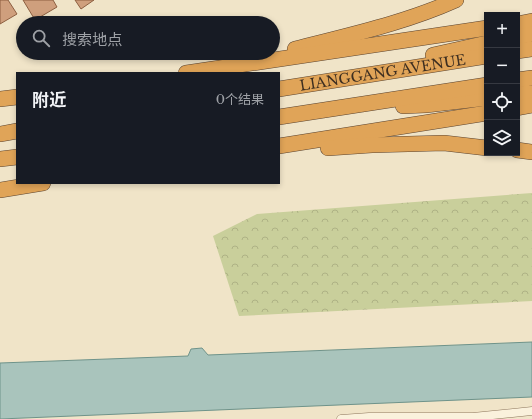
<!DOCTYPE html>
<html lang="zh">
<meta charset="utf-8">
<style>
:root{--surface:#171b24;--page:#20242c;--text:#f1f3f6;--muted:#9ea1a6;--line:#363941}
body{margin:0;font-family:"Libre Baskerville","Noto Sans SC",serif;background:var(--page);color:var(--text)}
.controls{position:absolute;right:12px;top:12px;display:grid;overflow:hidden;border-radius:0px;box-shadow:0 2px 6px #0003}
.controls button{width:36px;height:36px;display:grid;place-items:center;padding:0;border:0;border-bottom:1px solid var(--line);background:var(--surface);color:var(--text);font:20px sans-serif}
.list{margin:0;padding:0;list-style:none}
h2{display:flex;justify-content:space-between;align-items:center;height:52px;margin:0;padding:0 16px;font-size:17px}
h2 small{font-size:13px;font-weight:400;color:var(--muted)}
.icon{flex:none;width:22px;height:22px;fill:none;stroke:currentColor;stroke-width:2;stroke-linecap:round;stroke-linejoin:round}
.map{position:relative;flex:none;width:532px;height:419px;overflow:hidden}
.search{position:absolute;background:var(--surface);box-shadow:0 2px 6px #0003;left:16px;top:16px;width:264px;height:44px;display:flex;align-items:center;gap:10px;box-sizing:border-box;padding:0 14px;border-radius:22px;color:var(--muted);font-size:15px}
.panel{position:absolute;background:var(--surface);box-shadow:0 2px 6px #0003;left:16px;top:72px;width:264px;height:112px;border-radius:0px}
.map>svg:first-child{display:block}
.park{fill:url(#park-crowns)}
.water{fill:#a9c4bc;stroke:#6f938a}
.building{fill:#cf9f7d;stroke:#8d5f41}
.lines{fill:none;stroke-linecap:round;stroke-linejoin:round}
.street-casing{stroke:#8d765c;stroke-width:9}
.highway-casing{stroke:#5b4430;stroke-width:16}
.street{stroke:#faf1dc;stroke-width:8}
.highway{stroke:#e0a458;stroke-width:15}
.labels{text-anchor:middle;stroke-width:4;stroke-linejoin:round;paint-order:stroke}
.street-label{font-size:14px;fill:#3d2e20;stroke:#f7eed8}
</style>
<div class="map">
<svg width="532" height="419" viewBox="0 0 532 419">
<defs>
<pattern id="park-crowns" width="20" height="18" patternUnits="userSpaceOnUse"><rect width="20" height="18" fill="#c9cf9b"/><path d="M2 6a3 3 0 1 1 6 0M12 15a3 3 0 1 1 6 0" fill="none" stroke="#aeb285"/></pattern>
</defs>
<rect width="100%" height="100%" fill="#f0e4c8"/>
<path class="park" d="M532,193V301L239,316L213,236L257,214Z"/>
<path class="water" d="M532,342V397L0,419V363L188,356L191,349L202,348L208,355Z"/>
<path class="building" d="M0,0H8L17,14L0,24Z
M23,0H53L57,7L35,20Z
M75,0H94L81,9Z"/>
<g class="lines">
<defs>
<path id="street" d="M341,419L369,417H473L532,411"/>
<g id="highway">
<path d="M517,24L532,21"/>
<path d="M517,37L532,34"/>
<path d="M295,49C349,35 405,23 456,0"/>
<path d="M517,51L532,49"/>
<path d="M433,55L487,43"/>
<path d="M186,73L487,28"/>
<path d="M517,80L532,78"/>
<path id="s1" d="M279,89L487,56"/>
<path d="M517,94L532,93"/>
<path d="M0,99L17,97"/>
<path d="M403,106L426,105L487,98"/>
<path d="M517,108L532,105"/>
<path d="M279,117L487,85"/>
<path d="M0,134L17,131"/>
<path d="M279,146L487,113"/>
<path d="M328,148L372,145L444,143L487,148"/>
<path d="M517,150L532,152"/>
<path d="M0,159L17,157"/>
<path d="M0,190L43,183"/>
</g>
</defs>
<use href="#street" class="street-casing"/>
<use href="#highway" class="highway-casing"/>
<use href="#street" class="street"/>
<use href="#highway" class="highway"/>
</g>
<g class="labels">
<g class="street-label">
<text dy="5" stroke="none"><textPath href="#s1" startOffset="105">LIANGGANG AVENUE</textPath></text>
</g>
</g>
</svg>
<div class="controls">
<button>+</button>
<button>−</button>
<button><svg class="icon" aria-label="locate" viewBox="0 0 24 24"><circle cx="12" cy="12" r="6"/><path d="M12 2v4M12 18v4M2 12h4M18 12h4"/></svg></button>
<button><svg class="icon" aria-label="layers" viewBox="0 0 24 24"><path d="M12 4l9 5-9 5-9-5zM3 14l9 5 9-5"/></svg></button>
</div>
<div class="search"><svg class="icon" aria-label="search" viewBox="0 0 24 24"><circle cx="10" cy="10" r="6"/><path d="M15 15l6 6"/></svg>搜索地点</div>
<section class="panel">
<h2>附近<small>0个结果</small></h2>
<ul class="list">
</ul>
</section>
</div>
